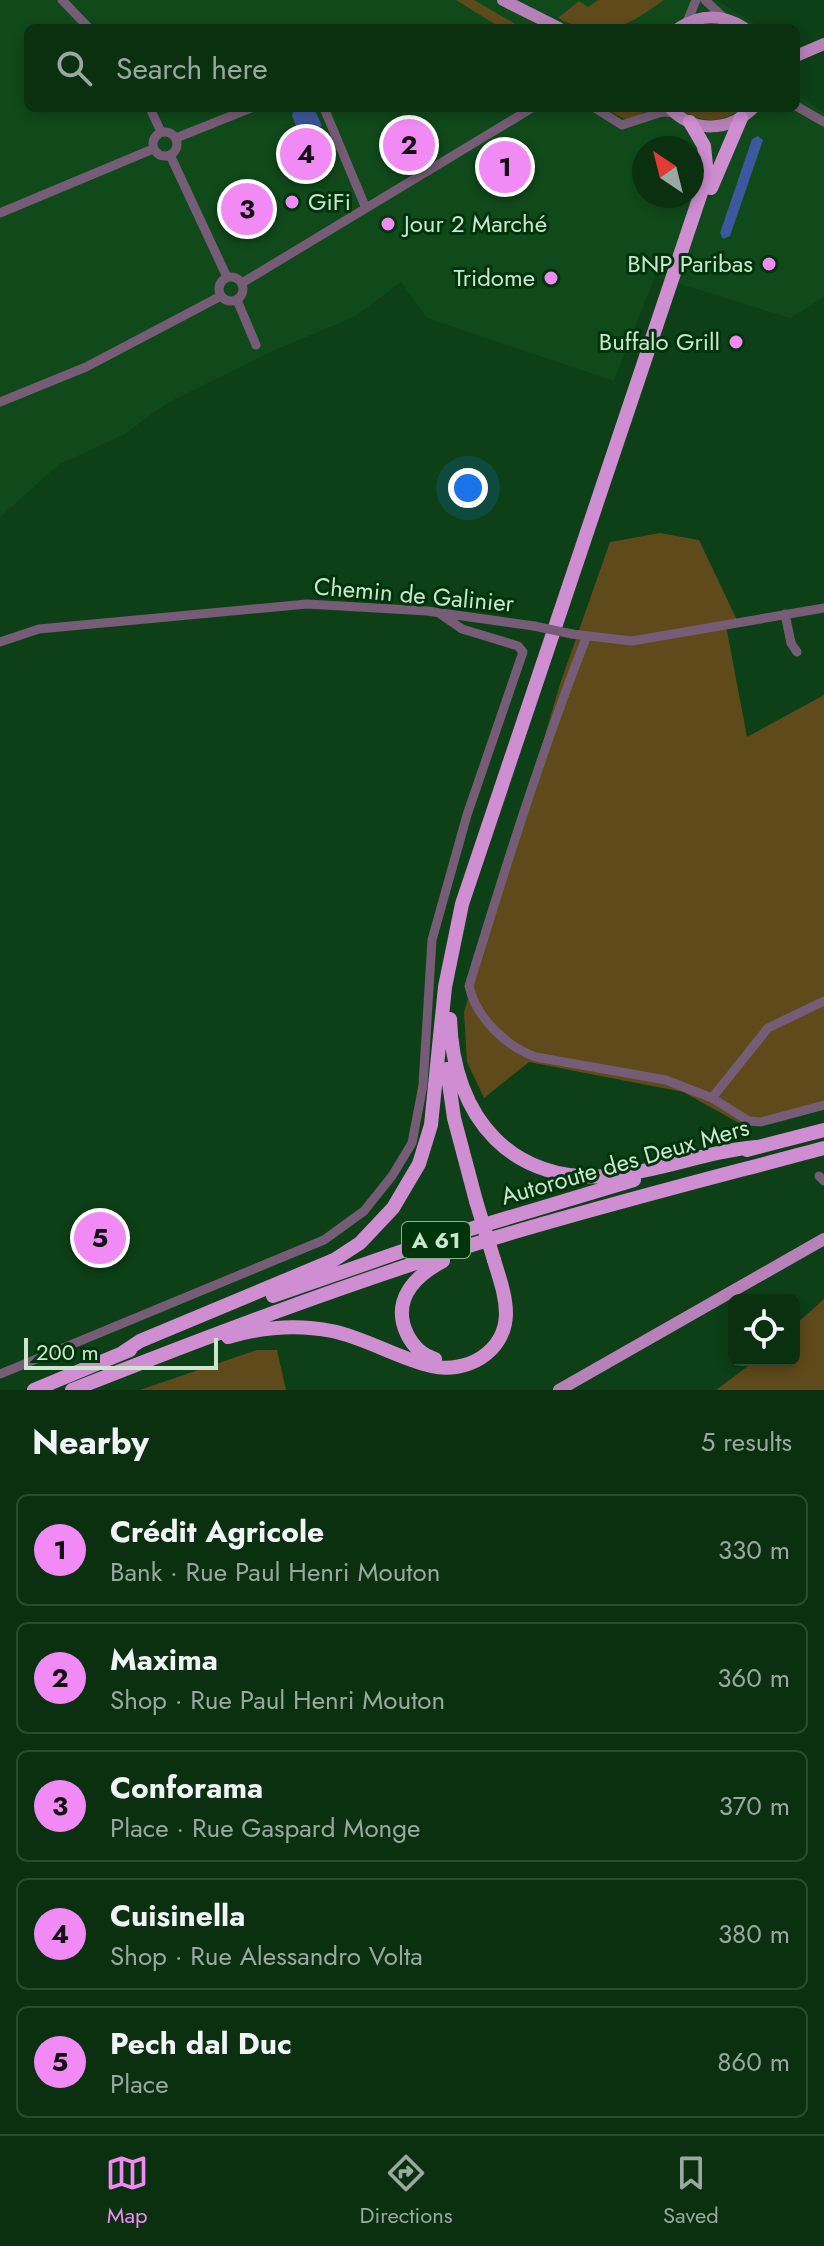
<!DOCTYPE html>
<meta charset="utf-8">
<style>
:root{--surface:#0a3010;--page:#133819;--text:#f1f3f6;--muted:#99a99f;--line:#2a4b30;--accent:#f18af4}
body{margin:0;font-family:Jost,sans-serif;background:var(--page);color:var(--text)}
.controls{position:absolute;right:24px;bottom:24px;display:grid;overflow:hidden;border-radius:12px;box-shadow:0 4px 12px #0003}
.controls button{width:72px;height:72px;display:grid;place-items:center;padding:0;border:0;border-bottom:2px solid var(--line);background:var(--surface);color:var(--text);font:40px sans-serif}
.compass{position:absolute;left:632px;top:136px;width:72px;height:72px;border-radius:50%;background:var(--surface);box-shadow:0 4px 12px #0003;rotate:325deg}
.scale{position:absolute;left:24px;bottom:20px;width:194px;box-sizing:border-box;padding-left:8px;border:4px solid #cce6cd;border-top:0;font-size:22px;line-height:28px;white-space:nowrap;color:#cce6cd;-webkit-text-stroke:6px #00350b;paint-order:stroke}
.you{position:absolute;left:468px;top:488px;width:28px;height:28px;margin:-20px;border:6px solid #fff;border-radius:50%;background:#1a73e8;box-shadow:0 0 0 12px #1a73e833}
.badge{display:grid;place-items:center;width:52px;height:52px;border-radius:50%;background:var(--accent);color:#111;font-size:26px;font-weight:700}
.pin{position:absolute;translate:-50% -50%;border:4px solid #fff;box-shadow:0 2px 8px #0006}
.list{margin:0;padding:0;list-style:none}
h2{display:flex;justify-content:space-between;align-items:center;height:104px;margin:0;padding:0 32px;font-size:34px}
h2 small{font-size:26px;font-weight:400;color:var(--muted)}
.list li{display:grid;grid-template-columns:52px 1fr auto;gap:24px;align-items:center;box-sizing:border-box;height:112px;margin:0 16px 16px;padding:0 16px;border:2px solid var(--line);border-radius:12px}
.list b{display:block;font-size:30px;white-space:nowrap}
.list p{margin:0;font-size:26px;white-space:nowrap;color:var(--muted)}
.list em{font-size:26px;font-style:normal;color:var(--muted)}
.icon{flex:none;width:44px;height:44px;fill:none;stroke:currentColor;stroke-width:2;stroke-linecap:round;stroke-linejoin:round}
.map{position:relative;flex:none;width:824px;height:1390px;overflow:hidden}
.search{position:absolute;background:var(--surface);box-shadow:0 4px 12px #0003;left:24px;right:24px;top:24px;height:88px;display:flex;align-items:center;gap:20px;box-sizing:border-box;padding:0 28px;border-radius:12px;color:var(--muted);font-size:30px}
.sheet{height:744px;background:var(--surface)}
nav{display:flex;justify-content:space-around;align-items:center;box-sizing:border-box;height:112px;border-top:2px solid var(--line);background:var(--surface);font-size:22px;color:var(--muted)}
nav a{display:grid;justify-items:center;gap:4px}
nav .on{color:var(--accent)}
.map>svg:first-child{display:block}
.built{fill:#104a1a;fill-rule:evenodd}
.green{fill:#5e4a1b}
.water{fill:#3c589e}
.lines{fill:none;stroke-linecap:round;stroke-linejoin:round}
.minor{stroke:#775c77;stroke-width:9}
.major{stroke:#b780b8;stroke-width:12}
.highway{stroke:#d08ed2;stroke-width:14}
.minor-bridge{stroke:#775c77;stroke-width:9}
.highway-bridge{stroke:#d08ed2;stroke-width:14}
.poi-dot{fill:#f18af4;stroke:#00350b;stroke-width:3}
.labels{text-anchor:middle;stroke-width:6;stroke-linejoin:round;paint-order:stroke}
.shield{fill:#00350b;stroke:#8fb193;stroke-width:2}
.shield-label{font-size:22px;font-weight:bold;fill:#cce6cd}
.poi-label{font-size:24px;fill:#cce6cd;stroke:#00350b;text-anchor:end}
.street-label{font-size:24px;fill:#cce6cd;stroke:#00350b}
</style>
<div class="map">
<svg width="824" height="1390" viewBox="0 0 824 1390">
<rect width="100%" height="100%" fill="#0d4016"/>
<path class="built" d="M0,0H717L761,28H28V108H796V93L824,113V297L790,318L655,276L614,381L427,318L401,282L354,317L275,350L165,404L125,434L58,465L0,517ZM644,148H692V196H644Z"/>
<path class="green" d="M456,0H474L522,28H501Z
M598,0H664C626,27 603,42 558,18L579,1L588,7Z
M604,108H648L638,117L626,120Z
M679,108H743C722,124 700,124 679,108Z
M660,533L699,540L737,620L726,626L747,737L824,695V1103L741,1124L683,1092L529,1062L484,1098L467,1062L464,1012L560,684L610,542Z
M824,1299V1390H716L756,1360H794V1326Z
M257,1350H277L286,1390H140Z"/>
<path class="water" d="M294,108H314L322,126L300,136L292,116Z
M758,136L763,140L730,236L723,239L720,233L752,139Z"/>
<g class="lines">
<path class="minor" d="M62,0L89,28
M705,0L724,18
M687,22L696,0
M796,106L824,122
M150,108L161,132
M324,108L365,206
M595,108L622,125L662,112L675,113
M153 144a12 12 0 1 1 24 0a12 12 0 1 1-24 0Z
M176,138L251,108
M170,155L227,277
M0,213L153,149
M219 289a12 12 0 1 1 24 0a12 12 0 1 1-24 0Z
M242,283L532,108
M237,300L256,345
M0,402L86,367L221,296
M785,614L791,643L797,652
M572,634L632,641L824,608
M586,638C541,753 505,869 469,986C476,1018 507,1047 536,1057L666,1080L712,1098L749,1121L761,1122L824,1105
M0,642L39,629L307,604L427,611L534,626
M712,1098L768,1028L824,1001
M819,1176L824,1181
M0,1374L324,1240L364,1211L392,1176L412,1143L423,1085L432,940L467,815L523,652L518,646L462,629L439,613"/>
<path class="major" d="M503,0L559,28
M679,28C700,14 723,14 744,28
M796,56L824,44
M670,108C693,133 729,132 753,108
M559,1390L824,1239"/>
<path class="highway" d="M711,188L741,118
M450,1019C453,1118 512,1188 618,1175C664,1170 708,1151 756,1147
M447,1069L454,1118L476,1201
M747,1150L824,1130
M273,1296L437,1239L634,1180
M228,1337C262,1327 297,1324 332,1331C366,1338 397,1358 431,1366C466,1374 505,1353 506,1314C506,1295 499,1277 494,1260
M122,1353L140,1341L334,1260L360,1243L393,1208L419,1164L431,1125L445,987L462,904L707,175L704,146L690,122
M435,1359C421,1355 413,1346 407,1334C391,1300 415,1276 443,1261
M34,1390L130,1350
M72,1390C206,1337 340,1286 478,1243C592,1208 708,1179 824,1148"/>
<path class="minor-bridge" d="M534,626L572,634"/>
<path class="highway-bridge" d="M476,1201L494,1260"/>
</g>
<g class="poi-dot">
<circle cx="292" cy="202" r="8"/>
<circle cx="388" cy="224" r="8"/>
<circle cx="769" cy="264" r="8"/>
<circle cx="551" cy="278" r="8"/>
<circle cx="736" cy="342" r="8"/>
</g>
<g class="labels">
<rect class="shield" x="402" y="1222" width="68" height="36" rx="6"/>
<g class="shield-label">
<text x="436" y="1248">A 61</text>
</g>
<g class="poi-label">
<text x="308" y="210" text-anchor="start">GiFi</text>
<text x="404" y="232" text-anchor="start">Jour 2 Marché</text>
<text x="753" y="272">BNP Paribas</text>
<text x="535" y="286">Tridome</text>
<text x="720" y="350">Buffalo Grill</text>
</g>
<g class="street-label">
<text transform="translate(414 595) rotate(5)" y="8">Chemin de Galinier</text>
<text transform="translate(625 1162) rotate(-16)" y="8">Autoroute des Deux Mers</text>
</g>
</g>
</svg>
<div class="controls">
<button><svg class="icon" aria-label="locate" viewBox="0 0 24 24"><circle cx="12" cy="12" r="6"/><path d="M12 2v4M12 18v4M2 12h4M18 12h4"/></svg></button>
</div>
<svg class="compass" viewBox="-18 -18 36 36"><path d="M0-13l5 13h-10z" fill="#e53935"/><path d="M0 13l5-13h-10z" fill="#99a99f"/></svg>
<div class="scale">200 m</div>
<div class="you"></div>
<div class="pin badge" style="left:505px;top:167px">1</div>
<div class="pin badge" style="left:409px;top:145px">2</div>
<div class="pin badge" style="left:247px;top:209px">3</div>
<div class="pin badge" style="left:306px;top:154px">4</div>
<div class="pin badge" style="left:100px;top:1238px">5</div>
<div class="search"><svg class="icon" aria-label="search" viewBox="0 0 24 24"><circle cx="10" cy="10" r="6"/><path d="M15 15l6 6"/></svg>Search here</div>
</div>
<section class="sheet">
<h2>Nearby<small>5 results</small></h2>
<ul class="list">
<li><span class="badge">1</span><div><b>Crédit Agricole</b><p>Bank · Rue Paul Henri Mouton</p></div><em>330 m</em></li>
<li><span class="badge">2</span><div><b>Maxima</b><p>Shop · Rue Paul Henri Mouton</p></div><em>360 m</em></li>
<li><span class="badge">3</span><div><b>Conforama</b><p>Place · Rue Gaspard Monge</p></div><em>370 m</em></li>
<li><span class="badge">4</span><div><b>Cuisinella</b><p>Shop · Rue Alessandro Volta</p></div><em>380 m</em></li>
<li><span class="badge">5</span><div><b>Pech dal Duc</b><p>Place</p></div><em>860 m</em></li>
</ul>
</section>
<nav>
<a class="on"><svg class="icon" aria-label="map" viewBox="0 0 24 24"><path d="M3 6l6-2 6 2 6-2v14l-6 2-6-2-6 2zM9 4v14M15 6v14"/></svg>Map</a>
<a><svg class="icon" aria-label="directions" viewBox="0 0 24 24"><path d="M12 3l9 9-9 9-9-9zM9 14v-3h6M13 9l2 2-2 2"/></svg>Directions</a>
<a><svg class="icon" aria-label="saved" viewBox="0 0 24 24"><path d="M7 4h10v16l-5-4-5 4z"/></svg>Saved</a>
</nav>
